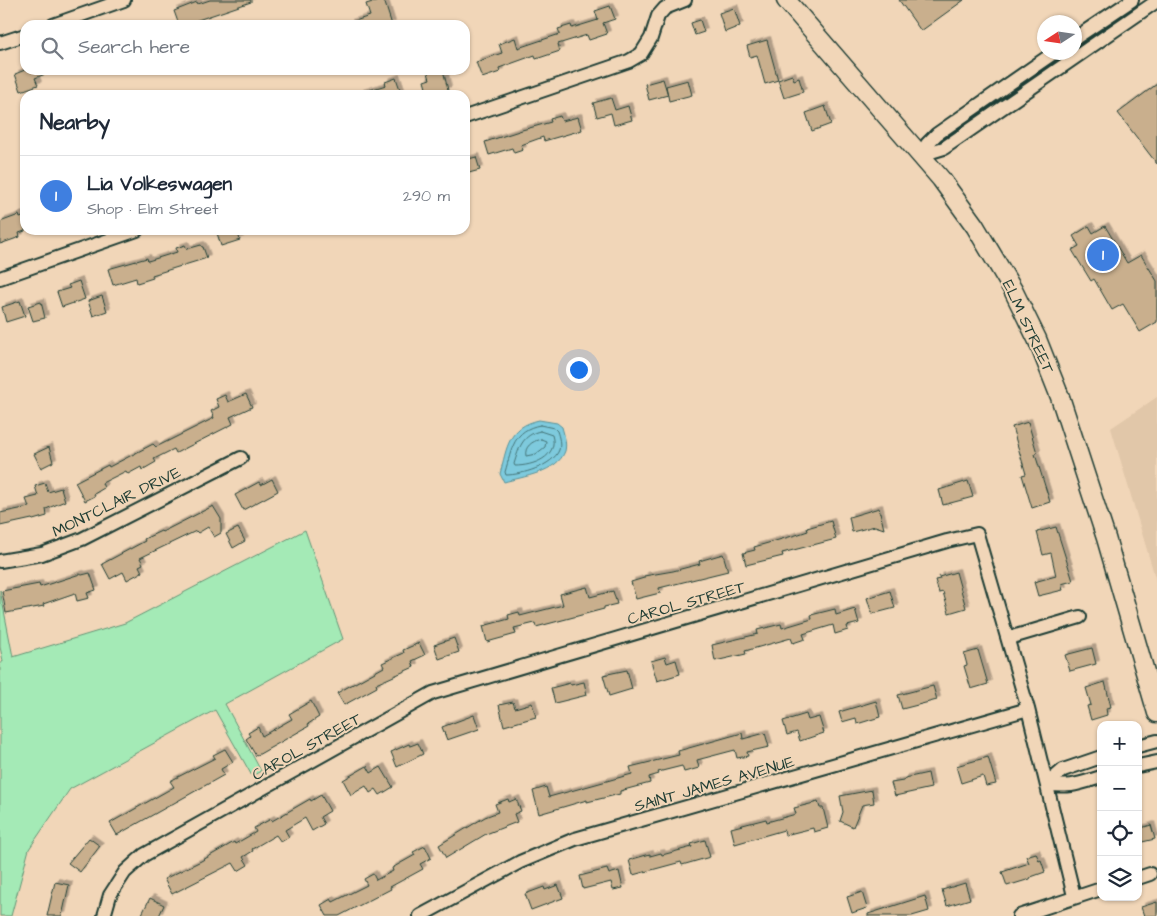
<!DOCTYPE html>
<meta charset="utf-8">
<style>
:root{--surface:#fff;--page:#f6f6f7;--text:#1f2937;--muted:#747a83;--line:#e0e1e3;--accent:#1f6fb2}
body{margin:0;font-family:"Architects Daughter",sans-serif;background:var(--page);color:var(--text)}
.controls{position:absolute;right:15px;bottom:15px;display:grid;overflow:hidden;border-radius:10px;box-shadow:0 1px 4px #0004}
.controls button{width:45px;height:45px;display:grid;place-items:center;padding:0;border:0;border-bottom:1px solid var(--line);background:var(--surface);color:var(--text);font:25px sans-serif}
.compass{position:absolute;left:1037px;top:15px;width:45px;height:45px;border-radius:50%;background:var(--surface);box-shadow:0 1px 4px #0004;rotate:258deg}
.you{position:absolute;left:578px;top:369px;width:18px;height:18px;margin:-12px;border:4px solid #fff;border-radius:50%;background:#1a73e8;box-shadow:0 0 0 8px #1a73e833}
.badge{display:grid;place-items:center;width:32px;height:32px;border-radius:50%;background:var(--accent);color:#fff;font-size:16px;font-weight:700}
.pin{position:absolute;translate:-50% -50%;border:2px solid #fff;box-shadow:0 1px 5px #0006}
.list{margin:0;padding:0;list-style:none}
h2{display:flex;justify-content:space-between;align-items:center;height:65px;margin:0;padding:0 20px;font-size:21px}
h2 small{font-size:16px;font-weight:400;color:var(--muted)}
.list li{display:grid;grid-template-columns:32px 1fr auto;gap:15px;align-items:center;box-sizing:border-box;height:80px;padding:0 20px;border-top:1px solid var(--line)}
.list b{display:block;font-size:19px;white-space:nowrap}
.list p{margin:0;font-size:16px;white-space:nowrap;color:var(--muted)}
.list em{font-size:16px;font-style:normal;color:var(--muted)}
.icon{flex:none;width:28px;height:28px;fill:none;stroke:currentColor;stroke-width:2;stroke-linecap:round;stroke-linejoin:round}
.map{position:relative;flex:none;width:1157px;height:916px;overflow:hidden}
.search{position:absolute;background:var(--surface);box-shadow:0 1px 4px #0004;left:20px;top:20px;width:450px;height:55px;display:flex;align-items:center;gap:12px;box-sizing:border-box;padding:0 18px;border-radius:15px;color:var(--muted);font-size:19px}
.panel{position:absolute;background:var(--surface);box-shadow:0 1px 4px #0004;left:20px;top:90px;width:450px;height:145px;border-radius:15px}
.map>svg:first-child{display:block}
.built{fill:#e1c7a9}
.green{fill:#a4eab6;stroke:#629475}
.water{fill:#7ecadd;stroke:#589299}
.lines{fill:none;stroke-linecap:round;stroke-linejoin:round}
.shore{stroke:#457578;stroke-width:1}
.building{fill:#c9af8d;stroke:#1f3d34;filter:url(#shadow)}
.street-casing{stroke:#1f3d34;stroke-width:16}
.secondary-casing{stroke:#1f3d34;stroke-width:21}
.street{stroke:#f1d6b8;stroke-width:12}
.secondary{stroke:#f1d6b8;stroke-width:18}
.labels{text-anchor:middle;stroke-width:4;stroke-linejoin:round;paint-order:stroke}
.street-label{font-size:16px;fill:#1f3d34;stroke:#f1d6b8}
</style>
<div class="map">
<svg width="1157" height="916" viewBox="0 0 1157 916">
<defs>
<filter id="shadow"><feDropShadow dx="3.5" dy="-3.5" stdDeviation="0" flood-color="#0004"/></filter>
</defs>
<rect width="100%" height="100%" fill="#f1d6b8"/>
<filter id="ink" filterUnits="userSpaceOnUse"><feTurbulence type="fractalNoise" baseFrequency=".02" numOctaves="2"/><feDisplacementMap in="SourceGraphic" scale="10" xChannelSelector="R" yChannelSelector="G"/><feConvolveMatrix kernelMatrix="1 2 1 2 8 2 1 2 1" color-interpolation-filters="sRGB"/></filter>
<g filter="url(#ink)">
<path class="built" d="M1157,397V584L1111,428Z"/>
<path class="green" d="M305,530L343,639L225,704L261,771L252,776L215,710L70,789L29,849L11,916H0V665L3,661L0,647V590L13,657L125,623Z"/>
<path class="water" d="M539,420L557,423L562,427C564,435 567,443 565,451C558,472 522,477 504,482L500,474C507,447 508,427 539,420Z"/>
<g class="lines">
<path class="shore" d="M540,425L554,428L557,431C559,437 561,444 559,450C553,466 521,475 506,475L505,472C512,449 513,430 540,425Z
M540,431L552,435C559,457 533,466 515,466L514,464C519,448 522,435 540,431Z
M541,439L546,441L545,447L536,454L526,456C524,447 532,441 541,439Z"/>
</g>
<path class="building" d="M210,0H251V2L183,25H179L174,11L197,2L198,4Z
M379,0H384L392,25H349V23L370,16L366,4Z
M899,0H964L921,31Z
M610,6L615,19L603,23L607,34L589,40L587,35L558,44L560,51L536,59L535,55L499,68L500,72L482,78L476,62L502,53L499,44L515,38L518,48L560,34L558,29L571,25L572,28L598,20L595,11Z
M734,8L740,26L725,32L719,13Z
M700,20L704,32L695,35L691,23Z
M767,40L778,80L765,84L757,55L750,57L747,46Z
M25,70H53V71L35,78L38,85L21,91L15,74Z
M427,70H443L448,90L428,95L424,81L430,79Z
M792,75L794,80L799,78L803,92L784,98L778,80Z
M396,78L402,95H361L360,93L386,85L385,82Z
M663,79L668,95L649,100L645,84Z
M688,80L692,95L669,101L666,86Z
M1157,84V164L1118,113Z
M611,98L615,110L628,106L632,120L614,125L611,113L597,117L593,103Z
M825,106L831,124L812,131L806,113Z
M560,116L562,121L578,117L582,130L544,141L543,137L521,145L523,150L514,153L512,148L489,155L485,142L522,130L551,122L550,119Z
M476,157L480,170L465,174V160Z
M19,215L20,218L25,216V231L19,233L20,237L0,244V222Z
M1089,226L1093,233L1105,226L1127,263L1141,255L1157,281V322L1140,332L1123,304L1112,310L1094,279L1091,281L1072,250L1079,246L1073,236Z
M228,230H237L240,240L221,246L217,233Z
M185,245L187,249L201,245L202,247H203L207,258L152,275L153,278L137,283L136,278L113,285L108,269L147,258L148,261L177,252L176,248Z
M79,281L85,299L62,307L57,292L70,288L68,285Z
M102,296L107,311L93,316L88,301Z
M20,301L25,316L6,322L2,307Z
M41,302L45,318L33,321L28,306Z
M246,394L252,407L230,417L233,424L176,453L174,449L154,459L156,462L142,470L141,467L128,474L126,471L102,483L104,488L94,494L95,496L85,501L75,482L108,465L109,467L153,444L156,447L214,418L211,411L219,407L216,399L225,395L228,402Z
M1028,422L1037,453L1035,454L1050,502L1032,508L1022,475L1026,474L1012,427Z
M49,447L53,462L41,468L34,454Z
M272,479L278,491L243,510L235,495L259,482L261,485Z
M968,481L973,497L943,505L939,490Z
M45,483L48,492L61,488L65,501L46,509L47,516L33,520L32,519L0,526V513L29,507L26,499L38,496L35,486Z
M213,506L221,519V533L214,537L208,527L198,533L196,531L140,558L143,564L139,566L142,572L127,580L123,572L110,579L102,564L145,541L144,539L161,531L162,532Z
M879,508L884,529L875,526L852,532L849,517Z
M831,521L836,539L782,553L783,556L746,565L743,553L755,550L754,547L796,535L808,531L807,528Z
M1056,527L1073,581L1061,584L1063,590L1038,596L1034,582L1056,576L1051,553L1043,555L1037,532Z
M238,528L245,541L233,548L226,534Z
M723,554L728,571L659,588L660,593L636,599L631,582L644,578V576L673,571L700,564L699,561Z
M956,572L966,608L949,613L943,592L939,593L935,580L940,579L939,577Z
M90,573L96,590L87,593L89,598L77,601L75,593L43,604L44,606L6,613L2,591L39,584L40,587L80,574L82,575Z
M587,587L590,597L613,591L617,604L604,607V609L536,627L535,623L514,628L516,634L487,642L483,626L509,619L508,615L519,612L520,616L563,605L560,594Z
M890,591L895,608L872,614L867,598Z
M835,609L836,615L855,609L859,623L847,626L848,630L835,634L833,625L803,634L805,639L793,643L791,638L745,651L746,654L715,661L712,645L758,634L757,630L781,624L782,628L812,619L811,615Z
M454,638L459,652L439,659L434,645Z
M419,643L425,655L412,661L414,667L376,684L377,687L344,705L337,693L384,667L382,663L404,653L403,650Z
M1092,648L1096,664L1070,671L1065,655Z
M978,650L988,684L971,689L964,666L967,665L964,654Z
M665,657L667,663L676,660L680,674L657,681L651,661Z
M627,670L632,689L609,696L603,675Z
M584,682L587,695L555,703L551,688L570,683L571,685Z
M1105,682L1111,707L1106,708L1107,715L1091,720L1087,706L1091,705L1086,688Z
M933,686L937,700L902,709L898,695Z
M311,701L319,717L308,724L309,726L256,756L246,739L250,736L248,733L258,727L262,736L292,719L289,714Z
M876,701L880,717L857,724L856,718L842,722L839,712Z
M513,702L515,708L532,703L536,717L504,726L499,705Z
M806,714L808,720L819,717L824,733L800,741L797,732L787,735L783,721Z
M474,715L479,729L447,740L442,727Z
M742,733L743,739L765,733L769,747L747,752L748,756L737,758L735,750L697,760L699,768L684,772L682,766L658,772L659,774L649,777L650,783L620,791V794L587,802V800L539,814L533,791L546,787L549,797L632,774L630,767L679,755L678,751Z
M418,743L423,754L397,767L391,752L409,744L410,746Z
M225,749L233,762L221,769L224,775L117,835L110,823L174,787L170,781L215,758L213,755Z
M988,757L996,784L986,786L983,776L961,783L956,766Z
M367,766L371,773L381,767L393,787L380,795L376,789L370,793L366,786L351,795L343,780Z
M928,773L931,788L895,796L891,783L903,781L905,778Z
M872,790L874,803L862,805L853,827L840,821L843,812L840,796Z
M321,795L330,811L320,817L324,824L312,831L305,818L285,830L289,837L281,842L276,835L252,849L253,851L243,857L248,865L238,871L233,863L172,894L164,879L201,861L234,842L235,844L256,832L254,828L271,819L272,821L310,799L311,801Z
M508,799L509,802L516,799L521,811L514,814L517,822L486,834L446,858L439,845L485,817L498,812L495,804Z
M818,802L820,808H823L828,828L814,832L813,828L785,835L784,830L735,844L731,828L766,819L767,822L796,814L794,808Z
M1151,825L1155,839L1138,843V829Z
M89,838L100,846L80,872L68,863Z
M705,840L710,857L682,865L681,862L633,875L629,860L650,854V856L661,853L662,855L692,847L691,844Z
M425,846L431,858L420,864L423,869L390,887L391,889L339,916H327L321,905L331,899L333,902L367,885L364,879L373,874L376,880L393,871L392,868L415,855L413,852Z
M1036,853L1039,861L1041,860L1045,872L1031,877L1030,879L1007,886L1002,872L1029,863L1026,856Z
M607,869L609,874L619,871L623,888L613,890L611,882L583,889L580,876Z
M55,882L69,885L62,916H47Z
M965,883L970,899L947,906L942,890Z
M558,885L563,898L531,910L525,894L544,887L545,890Z
M862,892L867,908L852,913L847,897Z
M925,896L929,911L912,916H868V914Z
M150,898L164,905L159,916H141Z
M1157,902V916H1144L1141,907Z"/>
<g class="lines">
<defs>
<path id="street" d="M53,25L124,0
M1074,39L1132,0
M0,43L25,35
M465,117L629,61L641,54L651,38L658,16L665,8L685,0
M921,155L944,148L1157,1
M921,155L927,144L937,134L1055,52
M0,278L137,230
M0,561L42,554L82,539L241,458
M1009,638L1080,617
M1138,746L1157,741
M1138,766L1157,762
M1047,784L1063,770L1101,757
M1047,784C1071,788 1078,784 1101,777
M1138,878L1150,874
M104,916L110,895L125,872L144,855L433,693L947,541L977,534L1028,709L1074,896
M420,916L520,862L575,839L1028,709
M1019,916L1101,889"/>
<path id="secondary" d="M786,0L941,179L975,226L1013,290L1037,339L1060,397L1106,538L1157,713"/>
</defs>
<use href="#street" class="street-casing"/>
<use href="#secondary" class="secondary-casing"/>
<use href="#street" class="street"/>
<use href="#secondary" class="secondary"/>
</g>
</g>
<g class="labels">
<g class="street-label">
<text transform="translate(1029 326) rotate(65)" y="6">ELM STREET</text>
<text transform="translate(116 501) rotate(-26)" y="6">MONTCLAIR DRIVE</text>
<text transform="translate(686 602) rotate(-16)" y="6">CAROL STREET</text>
<text transform="translate(306 746) rotate(-29)" y="6">CAROL STREET</text>
<text transform="translate(714 783) rotate(-16)" y="6">SAINT JAMES AVENUE</text>
</g>
</g>
</svg>
<div class="controls">
<button>+</button>
<button>−</button>
<button><svg class="icon" aria-label="locate" viewBox="0 0 24 24"><circle cx="12" cy="12" r="6"/><path d="M12 2v4M12 18v4M2 12h4M18 12h4"/></svg></button>
<button><svg class="icon" aria-label="layers" viewBox="0 0 24 24"><path d="M12 4l9 5-9 5-9-5zM3 14l9 5 9-5"/></svg></button>
</div>
<svg class="compass" viewBox="-18 -18 36 36"><path d="M0-13l5 13h-10z" fill="#e53935"/><path d="M0 13l5-13h-10z" fill="#747a83"/></svg>
<div class="you"></div>
<div class="pin badge" style="left:1103px;top:255px;background:#3f7fe0">1</div>
<div class="search"><svg class="icon" aria-label="search" viewBox="0 0 24 24"><circle cx="10" cy="10" r="6"/><path d="M15 15l6 6"/></svg>Search here</div>
<section class="panel">
<h2>Nearby<small></small></h2>
<ul class="list">
<li><span class="badge" style="background:#3f7fe0">1</span><div><b>Lia Volkeswagen</b><p>Shop · Elm Street</p></div><em>290 m</em></li>
</ul>
</section>
</div>
